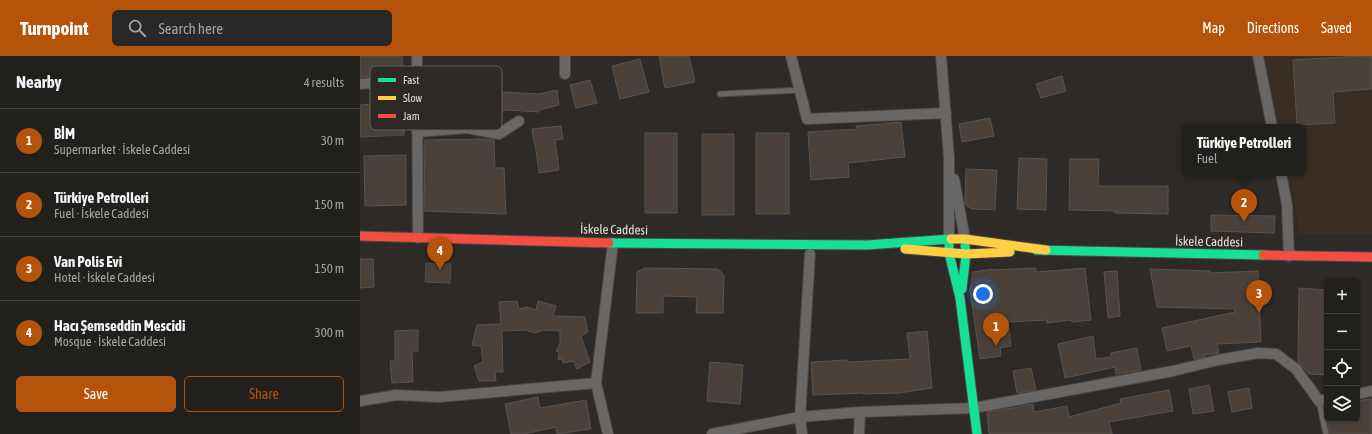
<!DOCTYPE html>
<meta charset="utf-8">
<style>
:root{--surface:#22201d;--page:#2a2826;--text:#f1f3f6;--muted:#a2a3a4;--line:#3f3e3b;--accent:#b45309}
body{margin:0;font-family:"Asap Condensed",sans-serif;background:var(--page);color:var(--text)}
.controls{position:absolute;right:12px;bottom:12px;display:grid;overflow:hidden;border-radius:6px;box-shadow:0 1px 3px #0004}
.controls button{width:36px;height:36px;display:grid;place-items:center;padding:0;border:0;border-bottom:1px solid var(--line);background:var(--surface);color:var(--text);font:20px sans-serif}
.you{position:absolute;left:623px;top:238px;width:14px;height:14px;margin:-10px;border:3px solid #fff;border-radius:50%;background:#1a73e8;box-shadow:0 0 0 6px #1a73e833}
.badge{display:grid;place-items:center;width:26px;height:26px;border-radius:50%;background:var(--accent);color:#fff;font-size:13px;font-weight:700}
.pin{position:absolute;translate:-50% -33px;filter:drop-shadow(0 1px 2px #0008)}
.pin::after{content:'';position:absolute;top:21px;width:14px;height:12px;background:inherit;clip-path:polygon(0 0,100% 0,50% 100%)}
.popup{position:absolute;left:822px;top:68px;width:124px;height:52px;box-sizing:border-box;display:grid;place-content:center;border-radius:6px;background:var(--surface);filter:drop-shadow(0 1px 3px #0005);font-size:13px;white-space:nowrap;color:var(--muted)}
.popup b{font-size:15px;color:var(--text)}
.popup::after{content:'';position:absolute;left:50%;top:100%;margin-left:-8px;border:8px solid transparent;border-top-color:var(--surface)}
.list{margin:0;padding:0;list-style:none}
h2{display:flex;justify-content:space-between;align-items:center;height:52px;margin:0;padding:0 16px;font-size:17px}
h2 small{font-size:13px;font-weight:400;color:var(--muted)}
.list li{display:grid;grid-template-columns:26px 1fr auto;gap:12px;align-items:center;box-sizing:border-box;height:64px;padding:0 16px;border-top:1px solid var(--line)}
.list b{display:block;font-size:15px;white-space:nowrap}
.list p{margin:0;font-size:13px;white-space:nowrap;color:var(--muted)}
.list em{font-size:13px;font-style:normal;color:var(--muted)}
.actions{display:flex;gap:8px;padding:12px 16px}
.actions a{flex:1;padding:9px 0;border:1px solid var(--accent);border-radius:6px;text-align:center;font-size:14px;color:var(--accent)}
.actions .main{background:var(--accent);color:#fff}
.icon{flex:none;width:22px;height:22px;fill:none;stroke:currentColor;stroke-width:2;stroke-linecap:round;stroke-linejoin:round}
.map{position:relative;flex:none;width:1012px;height:378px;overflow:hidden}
header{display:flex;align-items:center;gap:24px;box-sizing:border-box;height:56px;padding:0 20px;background:var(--accent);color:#fff}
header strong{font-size:19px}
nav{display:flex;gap:22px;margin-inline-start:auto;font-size:14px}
.search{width:280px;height:36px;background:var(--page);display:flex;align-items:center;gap:10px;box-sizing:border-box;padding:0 14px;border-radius:6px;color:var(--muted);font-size:15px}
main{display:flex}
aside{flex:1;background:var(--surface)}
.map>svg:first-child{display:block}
.built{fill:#382e26}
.building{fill:#4a413b;stroke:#565451}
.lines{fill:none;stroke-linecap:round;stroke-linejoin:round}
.lane-casing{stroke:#4a4745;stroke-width:7}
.street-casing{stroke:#4a4745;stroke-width:12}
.fast-casing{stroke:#4a4745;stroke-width:11}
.slow-casing{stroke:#4a4745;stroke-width:11}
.jam-casing{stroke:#4a4745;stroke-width:11}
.lane{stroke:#696765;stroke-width:5}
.street{stroke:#696765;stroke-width:10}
.fast{stroke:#16e098;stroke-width:9}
.slow{stroke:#ffcf43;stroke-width:9}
.jam{stroke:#f24e42;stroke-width:9}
.labels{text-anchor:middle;stroke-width:3;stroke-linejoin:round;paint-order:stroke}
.street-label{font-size:13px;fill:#e1ddda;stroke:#2f2925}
.key{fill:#2f2925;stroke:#645f5b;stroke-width:1}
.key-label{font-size:11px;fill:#e1ddda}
</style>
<header>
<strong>Turnpoint</strong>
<div class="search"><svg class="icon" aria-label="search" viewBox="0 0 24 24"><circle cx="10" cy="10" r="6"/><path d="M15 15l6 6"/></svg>Search here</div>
<nav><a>Map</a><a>Directions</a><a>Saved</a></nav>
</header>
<main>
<aside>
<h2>Nearby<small>4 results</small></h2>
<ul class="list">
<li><span class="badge">1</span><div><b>BİM</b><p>Supermarket · İskele Caddesi</p></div><em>30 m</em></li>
<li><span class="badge">2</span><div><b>Türkiye Petrolleri</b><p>Fuel · İskele Caddesi</p></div><em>150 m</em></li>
<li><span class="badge">3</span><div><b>Van Polis Evi</b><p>Hotel · İskele Caddesi</p></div><em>150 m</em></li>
<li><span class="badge">4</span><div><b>Hacı Şemseddin Mescidi</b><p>Mosque · İskele Caddesi</p></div><em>300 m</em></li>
</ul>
<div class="actions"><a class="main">Save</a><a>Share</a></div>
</aside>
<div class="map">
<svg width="1012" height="378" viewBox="0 0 1012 378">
<rect width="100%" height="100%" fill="#2d2a27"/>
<path class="built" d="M904,0H1012V178H940L928,117H943V71H918Z"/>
<path class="building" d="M0,0H42L43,18L0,21Z
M299,0H329L335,26L305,32Z
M999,0H1012V33L973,36L975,67L937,69L933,4Z
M280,3L289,36L260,43L252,10Z
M702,20L706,35L681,42L676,28Z
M87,21H93L97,41L126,40L125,39L143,36L179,38L197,34L199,49L179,54V56L146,54L121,58L89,59L88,35L85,36L83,25L87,24Z
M230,24L237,47L216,52L210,29Z
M44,44V79L0,81V49L13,48V45Z
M630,62L634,80L602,86L599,68Z
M541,66L545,101L488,107L489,121L451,124L448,76L497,73L496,70Z
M201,70L203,83L195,84L199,114L179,117L175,87H174L172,73Z
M285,77H317V157H285Z
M396,77H429V158H396Z
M342,78H374V159H342Z
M129,83L134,84L135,112H144L146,158L64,155L65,84Z
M46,99V149L5,150L4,100Z
M659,102L687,103L686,154L657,153Z
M710,103H739L738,130H808V158L755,157V155L709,154Z
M606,113L637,114L635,154L613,153L608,151L605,147Z
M851,159L915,160L914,177L851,175Z
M0,203H13L14,231L0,232Z
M66,207L91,208L90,227L65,226Z
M285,212L358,213L364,219L363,257H336L337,241L303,240V257H276L277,216Z
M676,212V216L725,212L731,264L712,266L711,264L687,267V264L648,266L651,290L640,292L641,300L620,303L610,234L613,216L633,213V214Z
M790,213L850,215V217L898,215L901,286L857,288L859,297L844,299L845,301L834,303L831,290L807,295L802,272L875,256V253L797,251Z
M757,215L760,260L748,262L744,216Z
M939,232L967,234V319L949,318L938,306Z
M157,245L159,253L167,251L176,254L178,245L196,250L193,260L225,261L228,276L221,280L230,306L217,313L213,305L203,307L202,303L198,304L199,296L196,295L200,287V275L184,274L175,277L165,274L142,275L143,316H135L136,325H119L114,310L123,306L121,290L112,289L117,269L141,268L139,246Z
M58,274V295H52L53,326L32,327L30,305H35V275Z
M567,275L572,332L539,337L503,338V337L453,339L451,306L487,304V306L550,303L547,277Z
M733,280L736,303L751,301V297L777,292L781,314L756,318L755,311L705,322L698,288Z
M350,306L383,309L380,348L347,345Z
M671,312L676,334L657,337L653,315Z
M849,329L854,355L833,358L829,333Z
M889,332L892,352L872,356L868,336Z
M809,334L813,355L749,366L752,378H629L627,356L659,351V350L673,348L674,356L707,350L709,361L761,347L760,343Z
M178,341L180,352L226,344L231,373L197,378L196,371L164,378H151L145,348Z
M1012,343V378H970L967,363H997V345Z"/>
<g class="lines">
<defs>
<path id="lane" d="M360,38L440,34
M959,345L966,378"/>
<path id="street" d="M57,0L58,182
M205,0V18
M431,0L447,63L586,57
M581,0L589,102V183
M898,0L912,71
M0,28L57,24
M57,76L107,72L139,78L159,65
M921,117L927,149L929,200
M594,123L605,183
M997,338L1012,335
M0,345L36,339L79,341L236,327
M248,378L236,327L253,187
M352,378L440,361L500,356L614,352L813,315L858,304L898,297L916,298L936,313L959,345L967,343
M442,378L440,361L450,198
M499,378L500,356"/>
<path id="fast" d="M249,187L507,189L591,183
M589,189V197L600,242L617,378
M676,194L903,199
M602,233L606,198L605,190"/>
<path id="slow" d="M591,183H605L686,194
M545,193L606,198L650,196"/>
<path id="jam" d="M0,180L249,187
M903,199L1012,201"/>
</defs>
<use href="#lane" class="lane-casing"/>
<use href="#street" class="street-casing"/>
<use href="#fast" class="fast-casing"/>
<use href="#slow" class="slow-casing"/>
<use href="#jam" class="jam-casing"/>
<use href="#lane" class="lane"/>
<use href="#street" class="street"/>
<use href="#fast" class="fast"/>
<use href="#slow" class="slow"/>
<use href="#jam" class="jam"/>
</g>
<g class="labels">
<g class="street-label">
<text transform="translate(254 173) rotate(1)" y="5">İskele Caddesi</text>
<text transform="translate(849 185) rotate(1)" y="5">İskele Caddesi</text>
</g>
</g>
<rect x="10" y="10" width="132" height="64" rx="6" class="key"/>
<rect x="18" y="22" width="18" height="4" fill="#16e098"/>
<rect x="18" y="40" width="18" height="4" fill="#ffcf43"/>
<rect x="18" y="58" width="18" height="4" fill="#f24e42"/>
<g class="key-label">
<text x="43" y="28">Fast</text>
<text x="43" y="46">Slow</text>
<text x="43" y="64">Jam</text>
</g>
</svg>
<div class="controls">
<button>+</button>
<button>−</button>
<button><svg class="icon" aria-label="locate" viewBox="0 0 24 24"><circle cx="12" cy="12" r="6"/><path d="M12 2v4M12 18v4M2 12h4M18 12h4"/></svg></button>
<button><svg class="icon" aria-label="layers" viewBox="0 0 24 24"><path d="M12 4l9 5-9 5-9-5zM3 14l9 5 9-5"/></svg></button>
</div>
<div class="you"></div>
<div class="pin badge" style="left:636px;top:290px">1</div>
<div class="pin badge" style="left:884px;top:166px">2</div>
<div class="popup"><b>Türkiye Petrolleri</b>Fuel</div>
<div class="pin badge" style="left:899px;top:257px">3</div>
<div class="pin badge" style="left:80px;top:214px">4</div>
</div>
</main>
